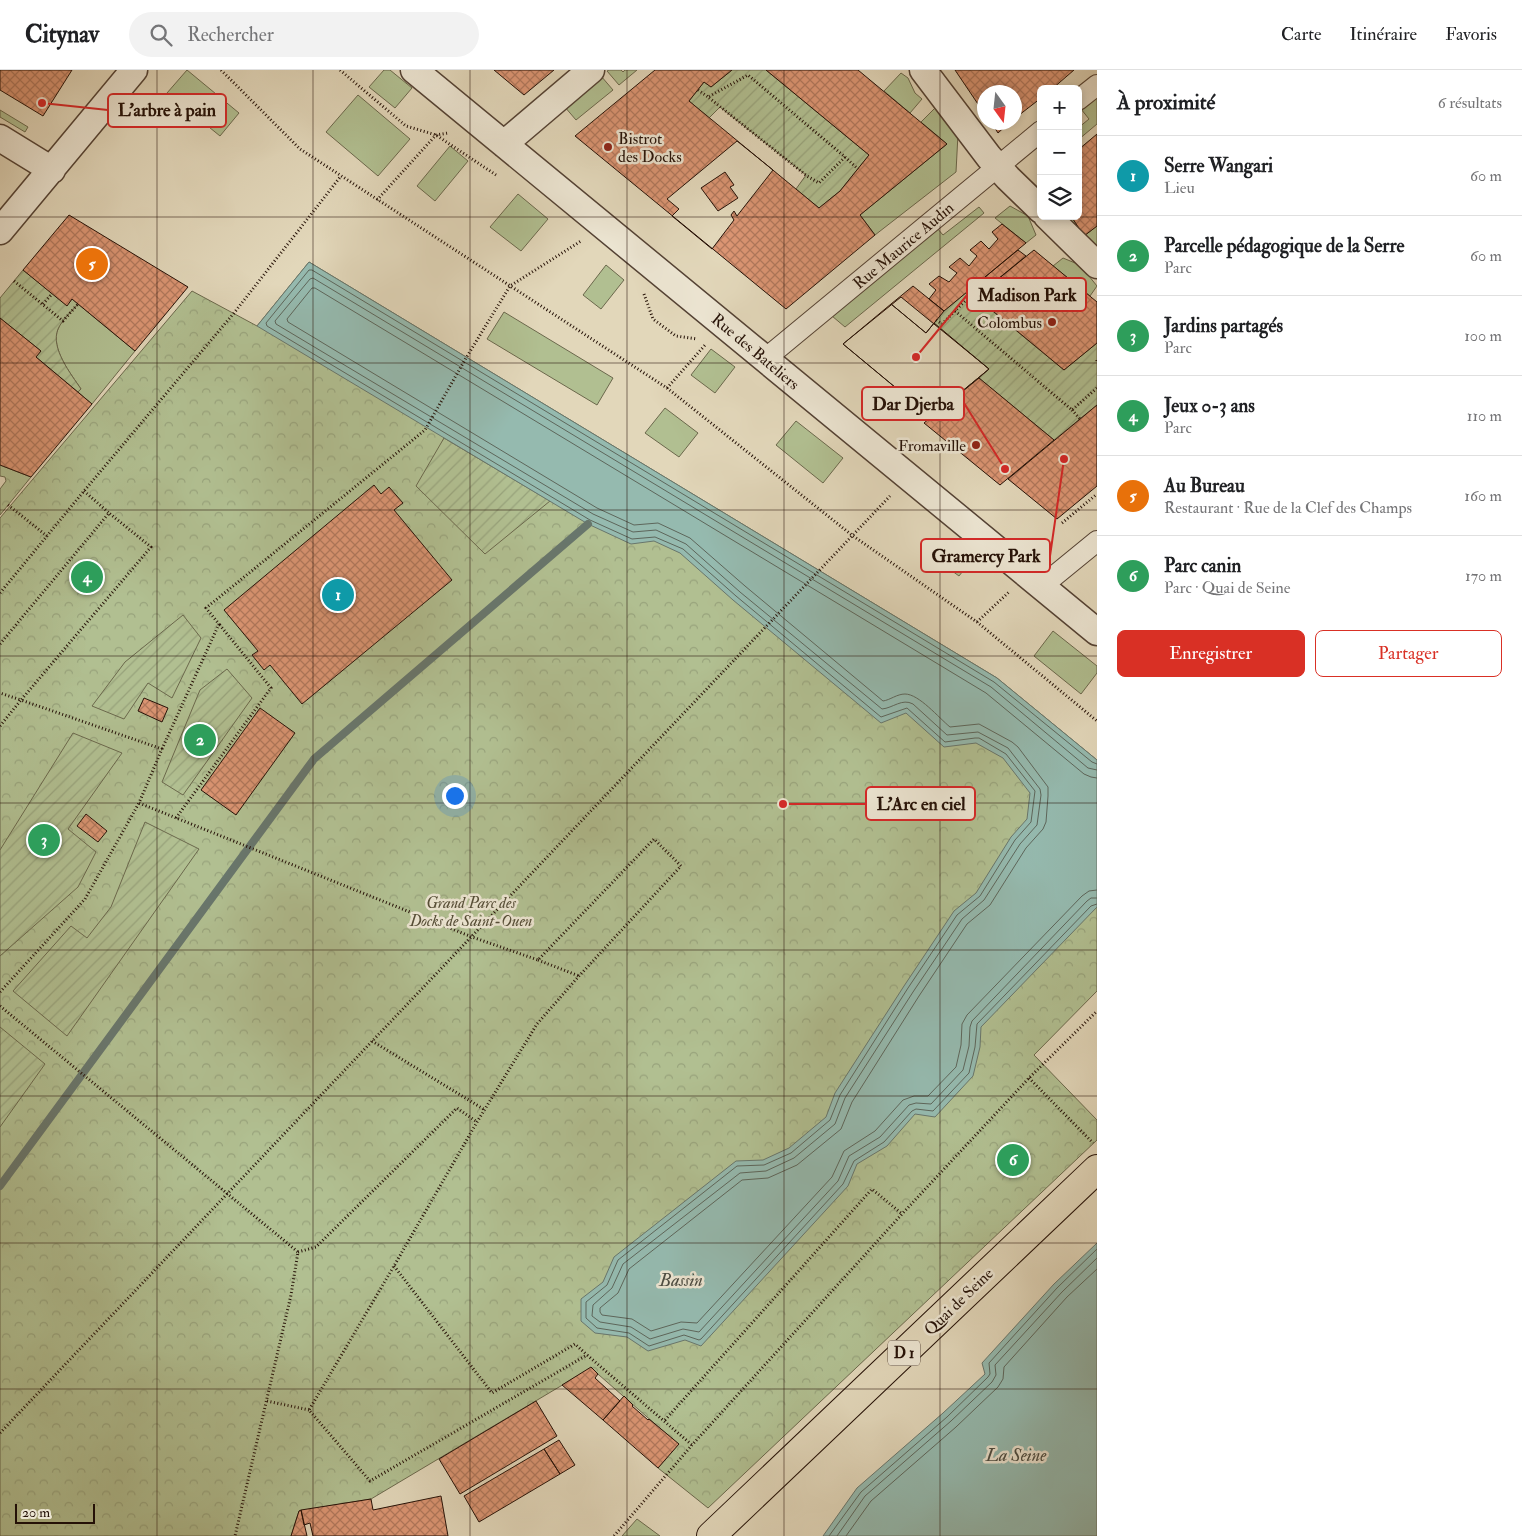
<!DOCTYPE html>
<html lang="fr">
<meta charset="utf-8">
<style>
:root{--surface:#fff;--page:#f2f2f2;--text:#202124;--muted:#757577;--line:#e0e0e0;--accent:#d93025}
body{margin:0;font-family:"IM FELL Double Pica",serif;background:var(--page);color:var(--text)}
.controls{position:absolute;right:15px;top:15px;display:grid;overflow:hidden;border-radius:8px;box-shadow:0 2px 8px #0003}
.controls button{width:45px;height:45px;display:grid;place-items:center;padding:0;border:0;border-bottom:1px solid var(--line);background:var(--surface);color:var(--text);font:25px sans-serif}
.compass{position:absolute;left:977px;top:15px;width:45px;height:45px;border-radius:50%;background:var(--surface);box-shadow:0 2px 8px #0003;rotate:165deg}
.scale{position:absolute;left:15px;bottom:12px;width:80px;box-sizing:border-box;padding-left:5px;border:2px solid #251107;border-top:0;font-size:14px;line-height:18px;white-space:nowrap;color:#251107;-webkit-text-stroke:4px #ece5d2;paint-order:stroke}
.you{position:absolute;left:454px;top:725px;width:18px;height:18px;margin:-12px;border:4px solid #fff;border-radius:50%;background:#1a73e8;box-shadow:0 0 0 8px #1a73e833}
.badge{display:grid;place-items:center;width:32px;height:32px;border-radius:50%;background:var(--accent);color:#fff;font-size:16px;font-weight:700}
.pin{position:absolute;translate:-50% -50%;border:2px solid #fff;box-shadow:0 1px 5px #0006}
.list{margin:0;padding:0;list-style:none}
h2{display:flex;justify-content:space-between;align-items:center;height:65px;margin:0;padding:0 20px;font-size:21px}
h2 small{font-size:16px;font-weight:400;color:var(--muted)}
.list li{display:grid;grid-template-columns:32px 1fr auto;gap:15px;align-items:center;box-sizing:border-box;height:80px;padding:0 20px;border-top:1px solid var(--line)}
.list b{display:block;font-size:19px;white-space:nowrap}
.list p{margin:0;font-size:16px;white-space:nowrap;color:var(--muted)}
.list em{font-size:16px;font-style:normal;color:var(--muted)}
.actions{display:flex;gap:10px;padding:15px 20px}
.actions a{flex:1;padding:11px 0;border:1px solid var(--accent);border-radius:8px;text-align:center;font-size:18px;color:var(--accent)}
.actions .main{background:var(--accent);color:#fff}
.icon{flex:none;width:28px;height:28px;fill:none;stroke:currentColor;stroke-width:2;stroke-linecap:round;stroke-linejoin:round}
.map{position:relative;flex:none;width:1097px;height:1466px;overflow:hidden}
header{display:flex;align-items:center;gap:30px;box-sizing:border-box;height:70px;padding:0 25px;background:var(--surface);border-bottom:1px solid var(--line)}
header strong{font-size:24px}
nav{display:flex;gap:28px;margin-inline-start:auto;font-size:18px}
.search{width:350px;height:45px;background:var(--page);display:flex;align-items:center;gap:12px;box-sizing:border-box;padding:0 18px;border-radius:28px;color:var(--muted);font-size:19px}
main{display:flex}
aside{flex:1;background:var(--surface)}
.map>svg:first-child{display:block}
.grass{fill:#b1bf91;stroke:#6b684c}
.park{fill:url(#park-crowns);stroke:#6b684c}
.garden{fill:url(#garden-furrows);stroke:#6b684c}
.water{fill:#95baaf;stroke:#68766c}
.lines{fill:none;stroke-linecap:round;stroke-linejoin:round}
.shore{stroke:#5d665b;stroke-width:1}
.stream{stroke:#68766c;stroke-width:8}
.building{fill:url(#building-cross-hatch);stroke:#251107;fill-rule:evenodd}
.pedestrian-casing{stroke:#544234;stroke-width:22}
.minor-casing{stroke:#544234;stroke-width:29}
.primary-casing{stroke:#251107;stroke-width:30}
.path{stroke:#251107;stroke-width:3;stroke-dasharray:1 2.5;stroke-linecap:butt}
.pedestrian{stroke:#ece5d2;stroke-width:20}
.minor{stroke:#ece5d2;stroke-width:26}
.primary{stroke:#e2d7ba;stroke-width:28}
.grid{fill:none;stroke:#251107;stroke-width:1;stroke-opacity:0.55}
.poi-dot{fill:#8f2418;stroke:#ece5d2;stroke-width:2}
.labels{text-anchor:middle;stroke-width:5;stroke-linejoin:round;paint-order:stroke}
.shield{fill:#ece5d2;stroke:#615144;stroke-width:1}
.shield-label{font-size:15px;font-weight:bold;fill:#251107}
.poi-label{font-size:16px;fill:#251107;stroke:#ece5d2;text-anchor:end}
.street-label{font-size:16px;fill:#251107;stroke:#ece5d2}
.park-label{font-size:16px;font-style:italic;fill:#564e37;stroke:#ece5d2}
.water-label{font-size:18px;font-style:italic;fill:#4c4c42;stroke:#ece5d2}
.leader{fill:none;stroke:#d62828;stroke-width:2}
.callout-dot{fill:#d62828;stroke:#ece5d2;stroke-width:2}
.callout{fill:#ece5d2;stroke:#d62828;stroke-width:2}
.callout-label{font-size:18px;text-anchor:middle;font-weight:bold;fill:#251107}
</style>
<header>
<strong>Citynav</strong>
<div class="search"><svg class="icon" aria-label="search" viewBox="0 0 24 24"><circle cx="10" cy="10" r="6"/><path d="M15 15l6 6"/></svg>Rechercher</div>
<nav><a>Carte</a><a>Itinéraire</a><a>Favoris</a></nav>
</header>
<main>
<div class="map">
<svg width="1097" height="1466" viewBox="0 0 1097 1466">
<defs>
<pattern id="park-crowns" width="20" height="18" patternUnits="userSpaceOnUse" patternTransform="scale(1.25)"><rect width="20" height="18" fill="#b1bf91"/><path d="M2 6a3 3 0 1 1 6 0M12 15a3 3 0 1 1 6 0" fill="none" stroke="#98a37c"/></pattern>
<pattern id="garden-furrows" width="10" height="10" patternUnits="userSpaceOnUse" patternTransform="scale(1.25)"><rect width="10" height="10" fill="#b1bf91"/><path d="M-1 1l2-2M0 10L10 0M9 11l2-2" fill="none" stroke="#98a37c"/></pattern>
<pattern id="building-cross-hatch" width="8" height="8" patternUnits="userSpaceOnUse" patternTransform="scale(1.25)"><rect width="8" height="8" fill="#db9573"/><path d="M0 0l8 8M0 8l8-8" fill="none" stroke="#b1785c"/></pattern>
</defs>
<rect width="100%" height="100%" fill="#e2d7ba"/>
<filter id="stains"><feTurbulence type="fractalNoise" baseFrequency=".004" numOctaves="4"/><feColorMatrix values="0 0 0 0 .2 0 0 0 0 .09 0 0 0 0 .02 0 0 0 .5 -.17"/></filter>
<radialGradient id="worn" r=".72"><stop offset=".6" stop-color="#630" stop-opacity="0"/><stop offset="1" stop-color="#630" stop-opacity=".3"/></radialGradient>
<path class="grass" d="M187,0L239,43L220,66L167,23Z
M384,0H390L412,18L395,38L369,17Z
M609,0H621L623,2L625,0H637L619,15L607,1Z
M901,3L908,8L915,23L922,29L910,43L884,21Z
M601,6L613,20L576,50L564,36Z
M358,25L410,69L378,106L326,62Z
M1097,26V54L1078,70V58L1089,49L1081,39Z
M935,38L958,64L956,102L875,165L860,145L947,74L921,52Z
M0,40L28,57L25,62L0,47Z
M450,76L468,91L435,131L417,116Z
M518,124L548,149L521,181L490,157Z
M1010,136L1028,146L1036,165L1026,173L995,148Z
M979,137L984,143L845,257L832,246L937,158L943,165Z
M1059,146H1071L1084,166L1097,156V191Z
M1063,188L1080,195L1097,216L1090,226L1053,196Z
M606,195L624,210L601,239L583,225Z
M78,234L135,281L92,334L78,322L81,319C71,304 50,278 58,259C62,249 71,242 78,234Z
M504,242L613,308L597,335L487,269Z
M711,279L735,297L715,323L691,305Z
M665,338L698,363L679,387L645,363Z
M796,351L843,388L823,413L776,375Z
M949,475L970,492L959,506L937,490Z
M1053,561L1097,596V603L1081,624L1034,586Z
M637,1449L660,1466H622Z"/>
<path class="park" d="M309,192L997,608L1097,690V921L1034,985L1097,1050V1070L708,1438L658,1398L678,1374L591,1298L371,1429L299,1441L291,1466H0V448L192,221L257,256Z
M0,395L31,407L0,445V419L6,411L5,407L0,406Z"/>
<path class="garden" d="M732,0H766L869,85L840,121L819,138L796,119L806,105L720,37L709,48L689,31L704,12L711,17Z
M23,200L67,235L72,229L78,234C71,242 62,250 58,259C50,278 71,304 81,319L78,322L36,287L41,281L0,248V228Z
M968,221L1064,300L1097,273V335L1054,370L979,308L989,299L934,253L944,241Z
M444,368L550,431L485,484L416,416Z
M183,545L201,568L172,628L148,613L124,649L92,636L125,592Z
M227,599L252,628L183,725L162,712L200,620Z
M73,663L122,683L68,759L96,782L78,817L0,886V780Z
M145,752L199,779L67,966L13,921L71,856L87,868L111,837Z
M0,957L45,994L0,1057Z"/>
<path class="water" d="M309,192L997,608L1097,690V837L981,957L980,977L973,1006L935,1047L915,1044L887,1076L857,1094L848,1116L701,1276L685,1270L648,1281L627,1267L595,1263L581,1251V1229L603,1212L614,1187L736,1091L763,1090L789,1078L826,1047L835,1023L904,916L954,841L976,823L1011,767L1027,749L1030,723L1003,688L976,673L944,677L906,643L881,653L733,530L680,483L654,471L631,474L588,454L257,256Z
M1097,1173V1466H823L857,1418L943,1343L985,1304L982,1293L1054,1214Z"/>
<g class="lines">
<path class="shore" d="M1097,694L1092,692L994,612L312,200H309L266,253L267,256L590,450L632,469L655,467L683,479L736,526L881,647L907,638L945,672L975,668H979L1006,684L1035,721L1031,752L1015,770L980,826L957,845L908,918L840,1025L830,1050L791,1083L764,1095L737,1096L618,1190L607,1215L586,1232V1248L597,1258L629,1263L649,1276L684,1265L699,1270L701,1269L843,1114L854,1091L884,1072L912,1041L916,1039L933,1041L969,1003L975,977L977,954L1091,836L1097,834
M1097,700L1088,698L991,617L313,208L310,209L275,251L276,254L593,444L633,462L656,460L686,474L740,522L882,639C893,638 902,628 913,634L947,665L978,662L1008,678L1040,719L1041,725L1037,755L1020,774L984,830L962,849L913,922L845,1028L835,1054L794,1088L766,1101L740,1103L623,1194L612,1218L593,1235L592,1246L600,1252L631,1257L650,1269L683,1259L699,1262L838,1111L849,1086L880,1067L909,1035L916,1033L931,1034L963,1000L969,976L970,957L972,951L1087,831L1091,828H1097
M1097,708L1091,707L1084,704L986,623L315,218H312L287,249L288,252L597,438L634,455L658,453L690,468L745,516L883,631C890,630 897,624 905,624C919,624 939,648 950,657L979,654L1012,672L1018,677L1048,717V726L1046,752L1043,759L1026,778L990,835L967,854L919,926L852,1032L841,1059L797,1095L768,1108L742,1110L629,1199L618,1223L600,1238V1242L602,1245L632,1249L651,1261L681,1252L697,1253L832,1107L844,1081L875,1061L903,1030L914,1026H928L956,997L961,975L962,954L967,945L1082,826L1089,821L1097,820
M829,1466L861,1422L947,1347L988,1307L990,1304L989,1293L1057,1218L1097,1179
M837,1466L865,1426L951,1351L992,1312L996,1305L995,1295L1062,1222L1097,1188
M846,1466L871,1431L956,1357L998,1317L1003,1309L1004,1297L1067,1227L1097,1199"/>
<path class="stream" d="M0,1116L314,689L588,454"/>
</g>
<path class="building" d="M0,0H72L43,46L0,20Z
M494,0H554L524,25Z
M655,0H732L711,17L704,12L689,31L819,138L840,121L869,85L766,0H858L947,74L860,145L875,165L786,239L575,66Z
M955,0H1074L1052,19H1041V28L1014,49V22H984V43Z
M991,52H1010L998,63Z
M1097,64V156L1084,166L1071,146H1078V80Z
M737,71L773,100L737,146L734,141L731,145L734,150L712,179L672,146L679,139L667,129ZM725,102L734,115L730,117L738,128L718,141L701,118Z
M69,145L188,217L135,281L72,229L67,236L23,200Z
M1002,154L1026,173L944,241L929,229L936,220L929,214L939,206L949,212L957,203L949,197L960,188L969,196L977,186L970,180L981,171L989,179L998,169L992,162Z
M1018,180L1026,186L976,227L968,221Z
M1034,180L1097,232V273L1064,300L976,227Z
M913,216L944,241L926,263L891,234Z
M901,227L989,299L931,347L843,274Z
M891,234L926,263L934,253L989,299L931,347L843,274Z
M0,248L41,281L36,287L92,334L31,407L0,395Z
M979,308L1054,370L1000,415L924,353Z
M1097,335V416L1057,449L1008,409Z
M374,415L381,424L389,417L403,433L394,440L452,510L302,634L270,595L264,600L252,585L258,581L224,540Z
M144,628L168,638L162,652L138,641Z
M260,638L295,663L236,745L201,720Z
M86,744L107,761L98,772L77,756Z
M591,1297L598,1304L595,1308L620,1331L603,1350L562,1315Z
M624,1326L633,1335L632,1336L648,1350L649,1349L679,1374L658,1398L603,1350Z
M536,1331L557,1366L460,1424L439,1389Z
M559,1370L575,1395L560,1404L544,1379Z
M544,1379L560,1404L479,1452L464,1426Z
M441,1426L448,1466H313L310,1453L304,1455L301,1440L371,1429L373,1440Z
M301,1440L307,1466H291L299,1441Z"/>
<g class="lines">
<defs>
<path id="pedestrian" d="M1078,30L1097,15
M765,289L1041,61
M1042,516L1097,471"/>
<path id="minor" d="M414,0L1097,562
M923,0L989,87L1008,108L1041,140
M0,68L52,100
M504,74L591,0
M1047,146L1097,195
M0,161L134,0"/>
<path id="primary" d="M711,1466L1097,1099"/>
</defs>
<use href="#pedestrian" class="pedestrian-casing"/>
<use href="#minor" class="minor-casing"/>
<use href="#primary" class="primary-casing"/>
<path class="path" d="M221,0L300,79L667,318L853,466L977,552L1097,651
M340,0L406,56L436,65L496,105
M698,20L708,27
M845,87L819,113L807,106L708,27L748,5L845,87L858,99
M377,130L436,65L448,63
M14,211L63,251L78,234
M644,224L653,249L676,266L697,269
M43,234L52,224
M955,241L1072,340L1097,318
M936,250L942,254L972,224
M1097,290V291
M667,318L706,274
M1072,340L1080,349
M84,421L109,443
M8,435L47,466
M1062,453L1097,424
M0,523L84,421L234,243L341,106
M977,552L1009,522
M0,574L109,443L151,477L21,630L0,623
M0,656L21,630L162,679L139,733L472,867L538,890L654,769L681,796L579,906L537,954L477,1052L394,1196L309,1340L370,1411L587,1285L692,1375
M162,679L219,554L206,538L425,360L466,288L510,216L581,171
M176,748L271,618L219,554
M538,890L579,906
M0,922L85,829L139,733
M0,936L298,1182L291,1225L235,1466
M372,971L485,1040
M1029,1008L1093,1073
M298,1182L316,1177L457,1038L477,1052
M394,1196L492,1323L575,1274L587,1285
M267,1331L309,1340
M665,1350L872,1119L902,1144
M0,1363L890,426
M614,1466L692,1375L902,1144L1029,1008L1097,941"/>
<use href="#pedestrian" class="pedestrian"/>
<use href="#minor" class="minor"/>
<use href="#primary" class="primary"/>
</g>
<path class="grid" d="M157,0V1466M313,0V1466M470,0V1466M627,0V1466M784,0V1466M940,0V1466M0,147H1097M0,293H1097M0,440H1097M0,586H1097M0,733H1097M0,880H1097M0,1026H1097M0,1173H1097M0,1319H1097"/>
<g class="poi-dot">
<circle cx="608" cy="77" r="5"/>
<circle cx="1052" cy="252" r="5"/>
<circle cx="976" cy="375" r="5"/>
</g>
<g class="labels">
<rect class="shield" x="888" y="1270.5" width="32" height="25" rx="4"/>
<g class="shield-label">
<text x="904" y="1288">D 1</text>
</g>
<g class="poi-label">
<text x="618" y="74" text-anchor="start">Bistrot<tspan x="618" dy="18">des Docks</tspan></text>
<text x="1042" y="258">Colombus</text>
<text x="966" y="381">Fromaville</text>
</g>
<g class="street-label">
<text transform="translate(903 175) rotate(-40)" y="6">Rue Maurice Audin</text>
<text transform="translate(756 281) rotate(40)" y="6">Rue des Bateliers</text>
<text transform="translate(958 1231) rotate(-44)" y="6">Quai de Seine</text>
</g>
<g class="park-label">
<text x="471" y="838">Grand Parc des<tspan x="471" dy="18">Docks de Saint-Ouen</tspan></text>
</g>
<g class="water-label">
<text x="681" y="1216">Bassin</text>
<text x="1016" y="1391">La Seine</text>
</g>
</g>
<path class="leader" d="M42 33L108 40M916 287L967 225M1005 399L964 333M1064 389L1050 486M783 734L866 734"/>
<g class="callout-dot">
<circle cx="42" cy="33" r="5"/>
<circle cx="916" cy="287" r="5"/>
<circle cx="1005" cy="399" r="5"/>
<circle cx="1064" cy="389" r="5"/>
<circle cx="783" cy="734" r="5"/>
</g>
<g class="callout">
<rect x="108" y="24" width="118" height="33" rx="5"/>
<rect x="967" y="208" width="119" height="33" rx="5"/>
<rect x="862" y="317" width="102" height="33" rx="5"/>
<rect x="921" y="469" width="129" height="33" rx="5"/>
<rect x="866" y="717" width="109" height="33" rx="5"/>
</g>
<g class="callout-label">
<text x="167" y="46">L'arbre à pain</text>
<text x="1027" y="231">Madison Park</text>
<text x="913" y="340">Dar Djerba</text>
<text x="986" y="492">Gramercy Park</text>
<text x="921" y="740">L'Arc en ciel</text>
</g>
<rect width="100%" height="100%" filter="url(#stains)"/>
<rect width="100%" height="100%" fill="url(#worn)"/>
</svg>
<div class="controls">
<button>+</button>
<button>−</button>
<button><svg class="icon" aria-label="layers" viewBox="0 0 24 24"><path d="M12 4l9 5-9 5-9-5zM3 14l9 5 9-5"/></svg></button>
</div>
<svg class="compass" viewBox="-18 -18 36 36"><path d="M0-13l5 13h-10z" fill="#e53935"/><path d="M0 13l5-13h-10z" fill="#757577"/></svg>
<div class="scale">20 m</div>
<div class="you"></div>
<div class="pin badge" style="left:338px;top:525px;background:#0f9aa8">1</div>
<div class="pin badge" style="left:200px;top:670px;background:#2e9e5b">2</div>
<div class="pin badge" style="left:44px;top:770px;background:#2e9e5b">3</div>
<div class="pin badge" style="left:87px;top:507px;background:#2e9e5b">4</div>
<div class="pin badge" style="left:92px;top:194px;background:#e8710a">5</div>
<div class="pin badge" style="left:1013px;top:1090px;background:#2e9e5b">6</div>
</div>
<aside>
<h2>À proximité<small>6 résultats</small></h2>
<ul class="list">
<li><span class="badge" style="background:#0f9aa8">1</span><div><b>Serre Wangari</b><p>Lieu</p></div><em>60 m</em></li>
<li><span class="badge" style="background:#2e9e5b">2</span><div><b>Parcelle pédagogique de la Serre</b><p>Parc</p></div><em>60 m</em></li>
<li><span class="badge" style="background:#2e9e5b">3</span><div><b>Jardins partagés</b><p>Parc</p></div><em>100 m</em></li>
<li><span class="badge" style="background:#2e9e5b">4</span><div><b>Jeux 0-3 ans</b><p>Parc</p></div><em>110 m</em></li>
<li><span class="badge" style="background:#e8710a">5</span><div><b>Au Bureau</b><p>Restaurant · Rue de la Clef des Champs</p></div><em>160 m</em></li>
<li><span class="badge" style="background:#2e9e5b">6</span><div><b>Parc canin</b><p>Parc · Quai de Seine</p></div><em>170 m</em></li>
</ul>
<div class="actions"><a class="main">Enregistrer</a><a>Partager</a></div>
</aside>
</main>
